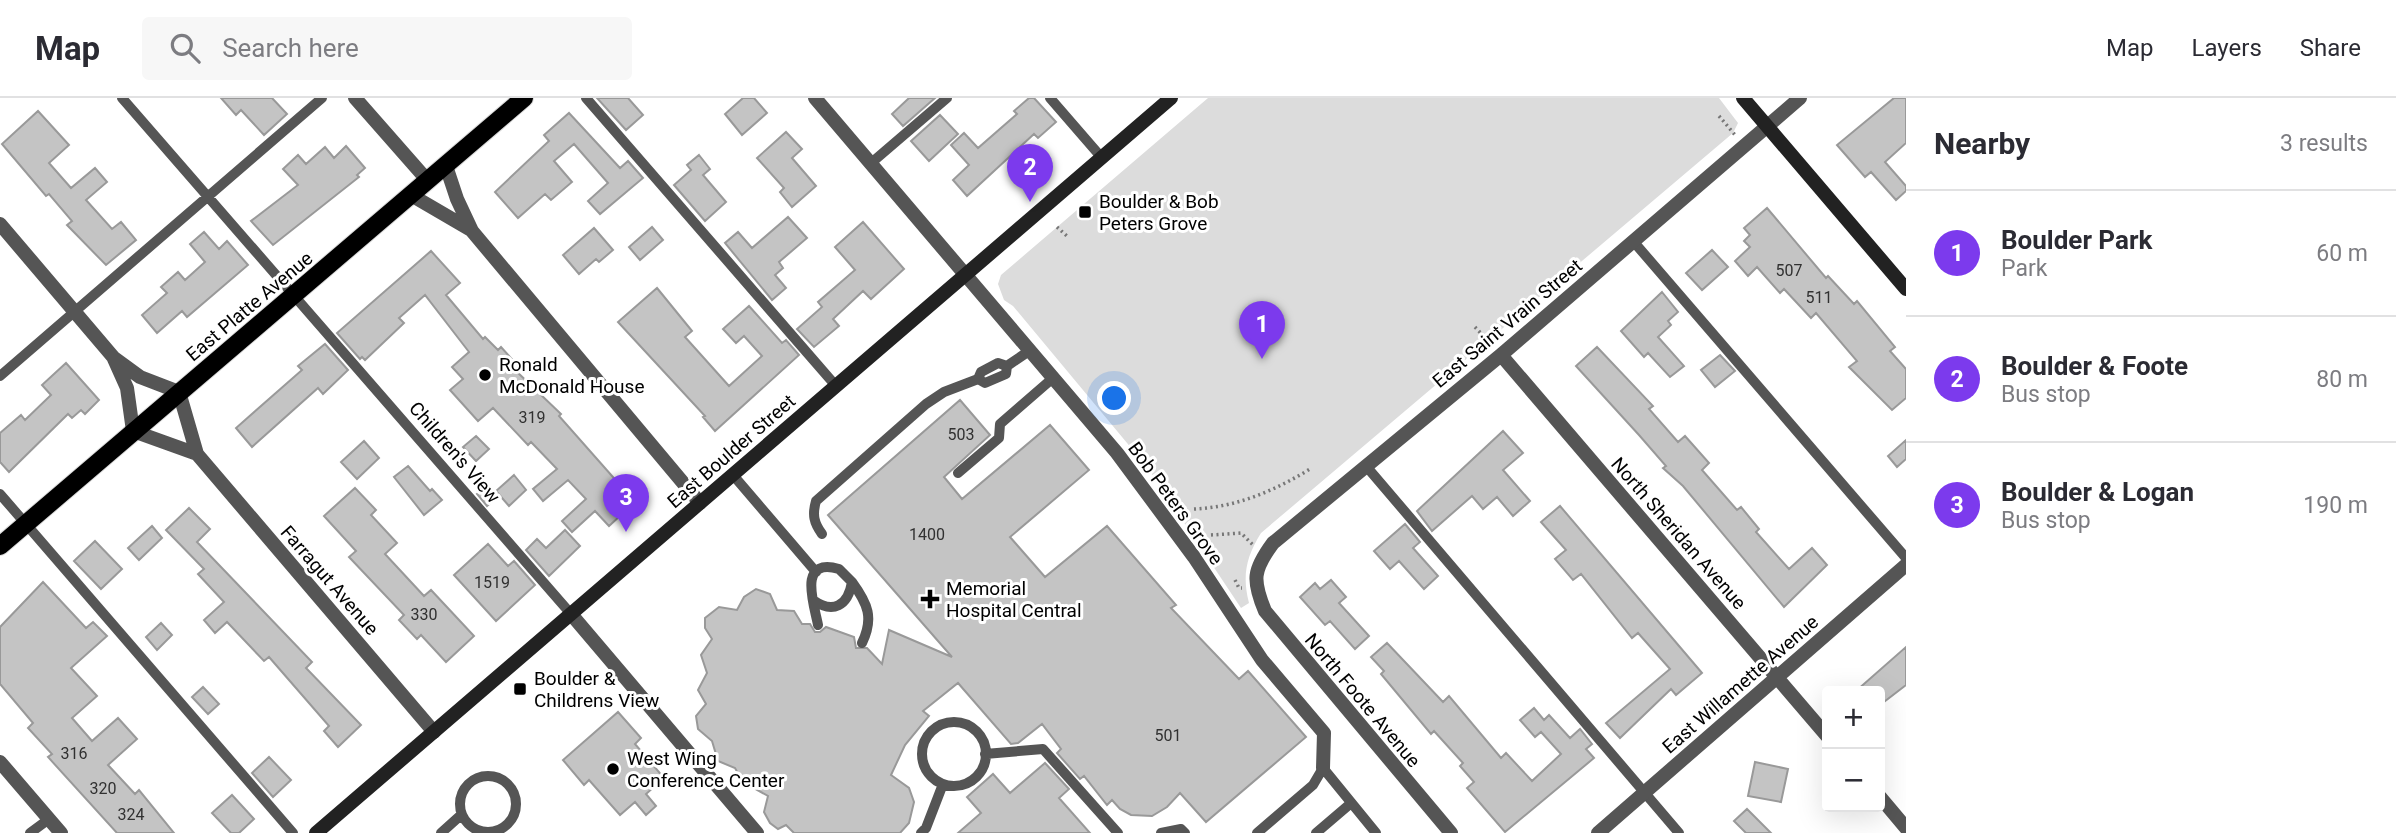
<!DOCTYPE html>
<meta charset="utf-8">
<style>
:root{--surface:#fff;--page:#f7f7f7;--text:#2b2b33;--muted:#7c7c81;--line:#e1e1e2;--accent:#7c3aed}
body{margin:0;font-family:Roboto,sans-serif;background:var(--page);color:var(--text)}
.controls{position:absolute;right:21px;bottom:21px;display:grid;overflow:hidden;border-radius:7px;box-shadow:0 7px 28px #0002}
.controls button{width:63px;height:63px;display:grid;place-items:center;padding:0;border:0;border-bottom:2px solid var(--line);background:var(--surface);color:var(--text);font:35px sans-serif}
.you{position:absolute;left:1115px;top:301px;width:24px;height:24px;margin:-18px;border:5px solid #fff;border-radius:50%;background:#1a73e8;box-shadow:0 0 0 10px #1a73e833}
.badge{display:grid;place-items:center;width:46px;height:46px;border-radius:50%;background:var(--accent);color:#fff;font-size:23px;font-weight:700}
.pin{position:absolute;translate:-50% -58px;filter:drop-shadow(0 2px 4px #0008)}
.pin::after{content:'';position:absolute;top:37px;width:24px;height:21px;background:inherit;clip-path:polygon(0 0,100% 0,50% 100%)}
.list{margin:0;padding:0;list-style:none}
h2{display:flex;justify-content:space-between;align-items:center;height:91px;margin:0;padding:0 28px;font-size:30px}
h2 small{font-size:23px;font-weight:400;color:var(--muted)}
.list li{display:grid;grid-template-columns:46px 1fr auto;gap:21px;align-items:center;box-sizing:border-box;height:126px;padding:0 28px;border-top:2px solid var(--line)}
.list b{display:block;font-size:26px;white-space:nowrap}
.list p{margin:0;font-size:23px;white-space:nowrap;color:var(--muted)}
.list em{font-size:23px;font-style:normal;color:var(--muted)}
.icon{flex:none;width:38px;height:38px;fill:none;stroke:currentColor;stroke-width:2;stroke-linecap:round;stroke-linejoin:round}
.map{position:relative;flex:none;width:1906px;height:735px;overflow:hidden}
header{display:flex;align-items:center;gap:42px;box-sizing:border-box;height:98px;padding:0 35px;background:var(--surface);border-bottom:2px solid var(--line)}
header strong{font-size:33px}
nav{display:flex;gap:38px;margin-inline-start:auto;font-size:24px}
.search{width:490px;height:63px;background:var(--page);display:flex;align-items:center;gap:18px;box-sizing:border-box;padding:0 24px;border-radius:7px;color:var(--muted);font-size:26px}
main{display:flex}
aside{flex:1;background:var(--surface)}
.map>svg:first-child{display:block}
.green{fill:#dcdcdc}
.building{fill:#c4c4c4;stroke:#999;stroke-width:2}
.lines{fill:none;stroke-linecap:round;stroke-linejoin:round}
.primary-casing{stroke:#dbdbdb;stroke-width:20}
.path{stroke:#777;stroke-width:3.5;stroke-dasharray:2 3.5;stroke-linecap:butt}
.lane{stroke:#555;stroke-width:10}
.street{stroke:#555;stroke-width:14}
.secondary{stroke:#222;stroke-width:14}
.primary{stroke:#000;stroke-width:18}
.poi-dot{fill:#000;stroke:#fff;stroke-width:2.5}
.labels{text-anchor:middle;stroke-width:6;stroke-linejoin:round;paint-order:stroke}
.number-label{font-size:16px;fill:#313131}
.poi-label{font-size:19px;fill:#000;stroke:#fff;text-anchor:start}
.street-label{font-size:19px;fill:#000;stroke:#fff}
</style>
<header>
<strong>Map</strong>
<div class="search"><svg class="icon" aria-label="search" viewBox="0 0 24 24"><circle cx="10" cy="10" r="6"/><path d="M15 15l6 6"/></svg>Search here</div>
<nav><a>Map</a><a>Layers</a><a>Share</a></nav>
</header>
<main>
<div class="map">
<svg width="1906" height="735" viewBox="0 0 1906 735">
<rect width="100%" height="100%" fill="#fff"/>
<path class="green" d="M1208,0H1719L1738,25L1733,35L1261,435C1246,459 1242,478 1249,505L1241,510L1147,369L1013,208L1004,202L998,186L1001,177Z"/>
<path class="building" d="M221,0H272L287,16L264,37L241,12L236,17Z
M597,0H628L643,17L626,32Z
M743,0H754L767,15L742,37L725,16Z
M909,0H935L903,28L892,16Z
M1029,0H1034L1056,24L1038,40L1034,36L967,98L953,82L969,67L951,47L964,35L978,50L1017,16L1014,13Z
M1894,0H1906V45L1885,64L1906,88V93L1896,102L1871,74L1865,79L1837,47Z
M38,13L69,47L49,65L71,90L95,70L107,84L86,102L112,131L121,124L136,142L106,167L67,127L72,123L49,96L46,98L2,46Z
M569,15L620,70L628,63L643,80L600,116L588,103L608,85L574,46L554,63L572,84L551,102L545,96L518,120L495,94L549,43L544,37Z
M940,17L958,36L929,63L911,43Z
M786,34L802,51L792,60L816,88L792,109L780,94L784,90L757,60Z
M346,48L365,70L357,77L359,79L273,147L251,123L298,87L283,71L298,57L306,66L325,49L334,60Z
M699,57L710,71L703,77L726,104L705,123L674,87L691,72L687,67Z
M1767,110L1826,180L1828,178L1854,206L1857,203L1895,249L1890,253L1906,271V300L1892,312L1849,269L1857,263L1816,215L1811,220L1784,191L1780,195L1757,169L1748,178L1735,163L1750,149L1744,143L1750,137L1744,130Z
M788,119L807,140L779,164L783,170L775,177L786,190L772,202L725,145L738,134L752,150Z
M863,124L904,171L871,201L863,193L833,221L839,228L814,249L797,231L822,209L818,204L855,172L835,149Z
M652,129L663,142L640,162L629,149Z
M594,130L613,152L599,164L596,161L579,176L563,157Z
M204,134L219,151L227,143L248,167L187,219L182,213L157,235L142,217L167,195L161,189L178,174L185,182L205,164L190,146Z
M1712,152L1728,169L1702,192L1686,175Z
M431,153L460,185L446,197L483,241L485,239L498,252L501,249L518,268L514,271L561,316L559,318L635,404L609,428L595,413L572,434L562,423L586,401L568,382L543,403L533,391L557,371L531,344L528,347L493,310L478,323L450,292L463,281L452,269L469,254L425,197L399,220L404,225L365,262L362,259L360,261L337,235Z
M657,190L692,233L685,239L729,288L762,258L744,238L736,245L723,231L749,208L782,245L786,242L799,257L715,333L703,319L705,318L618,224Z
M1662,194L1678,214L1668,223L1671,227L1658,239L1684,268L1670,279L1648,255L1644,259L1621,233Z
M325,246L348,272L323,296L318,290L252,349L236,330L302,272L298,268Z
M1597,249L1653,308L1649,311L1678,344L1685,338L1709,365L1702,372L1737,412L1741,409L1759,431L1756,434L1789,471L1812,450L1827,467L1784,509L1683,388L1663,370L1666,368L1639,337L1576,268Z
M1720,257L1735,273L1715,289L1701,272Z
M66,265L99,302L85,316L81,312L72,320L68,316L9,374L0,364V335L21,317L25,322L51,297L42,287Z
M960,302L990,337L944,379L962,401L1050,327L1089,372L1010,439L1045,479L1107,428L1176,507L1171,510L1239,581L1248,573L1306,639L1206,724L1180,695L1167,709L1152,718L1131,717L1120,711L1112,702L1107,707L1084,678L1080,681L1057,655L1061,651L1042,626L1018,645L1011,646L958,585L923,613L929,618L905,647L891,677L909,690L914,704L909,725L900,735H794L786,727L778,731L770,725L764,714L768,698L743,684L735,670L718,663L712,643L698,631L696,618L706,606L698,592L707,575L701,557L712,541L705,530V520L719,509L737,512L744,499L756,491L770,496L777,512L794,513L802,526H810L815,534H820L826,529L854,539L856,550H867L882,566L889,532L952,559L828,417Z
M1503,333L1523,355L1503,372L1530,403L1513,418L1497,399L1483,411L1472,398L1432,433L1417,413Z
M476,338L489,351L476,363L463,349Z
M1906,342V361L1897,369L1888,358Z
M364,343L379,360L357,381L341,364Z
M408,368L430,393L432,391L442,402L424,417L394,379Z
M514,377L526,392L509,408L496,393Z
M488,387L498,398L487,408L477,396Z
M355,390L376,412L371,417L397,445L385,456L424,498L431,492L474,538L446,564L421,537L417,541L399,522L404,517L349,459L356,453L324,418Z
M1560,408L1702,575L1676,597L1671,591L1620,640L1606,625L1670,571L1638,535L1632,540L1581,476L1573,482L1555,461L1566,452L1541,424Z
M189,410L210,431L197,444L312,564L306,570L361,627L338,649L324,633L329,628L269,559L264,563L227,524L215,535L204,522L224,504L198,476L204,471L166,432Z
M1405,426L1420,444L1413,450L1438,478L1424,491L1399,463L1390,471L1374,453Z
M152,428L162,440L139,462L128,450Z
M565,432L580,448L549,478L526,452L537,441L546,450Z
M95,443L122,471L101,491L74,463Z
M488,446L508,468L514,463L535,487L496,523L454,477Z
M1331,482L1346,499L1339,505L1369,538L1355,551L1330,523L1325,527L1300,499L1315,485L1320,491Z
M43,484L86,530L93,524L107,538L71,570L97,598L72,620L92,643L118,620L137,641L108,667L135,696L139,692L174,735H117L48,659L52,656L28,630L33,625L0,586V529Z
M161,525L172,537L157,552L146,539Z
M1387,545L1443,604L1449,598L1501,660L1506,655L1532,683L1561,656L1541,634L1535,639L1520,622L1534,610L1544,622L1549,617L1570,640L1580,631L1592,646L1586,651L1594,660L1505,734L1467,690L1474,684L1460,668L1463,665L1434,633L1431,636L1381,576L1384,573L1371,559Z
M1906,549V587L1880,607V593H1856Z
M203,589L219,606L208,616L192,599Z
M618,614L641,640L635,646L664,680L646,696L656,708L646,717L635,704L620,717L589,682L584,687L563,662Z
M269,659L291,682L273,699L252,675Z
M1755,664L1788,671L1781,704L1748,698Z
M1045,665L1069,691L1059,700L1090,735H958L981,715L967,699L993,676L1010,695Z
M232,697L254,721L239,735H231L212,715Z
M1747,711L1771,735H1746L1734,723Z"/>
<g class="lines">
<defs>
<path id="primary" d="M0,448L524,0"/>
</defs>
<use href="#primary" class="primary-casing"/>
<path class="path" d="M1719,18L1736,38
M1057,129L1068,139
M1475,229L1490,245
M1194,411C1237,409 1274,393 1310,371
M1211,437L1241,435L1253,447
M1235,482L1239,490H1242"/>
<path class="lane" d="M122,0L571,516
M586,0L836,288
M1050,0L1102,60
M870,66L947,0
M1633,143L1906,460
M1007,268L998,265L981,274L978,281L985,285L1006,276L1007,268L1029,253
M0,278L322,0
M1366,368L1679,735
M958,375L999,340L1000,326L1053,280
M733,377L816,474
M0,396L293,735
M822,436C814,425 812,417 816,403L926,306L944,294L978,281
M852,484C868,506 874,520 862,545
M813,502C833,516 848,508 852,484L839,471C797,459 814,506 818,527
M922 656a32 32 0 1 1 64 0a32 32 0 1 1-64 0Z
M985,656L1043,651L1118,735
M460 706a28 28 0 1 1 56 0a28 28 0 1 1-56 0Z
M30,735L49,721
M441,735L461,717
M921,735L926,730L943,686
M1161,735L1181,731L1185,735
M1257,735L1313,687L1323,670L1376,735
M1316,735L1350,706"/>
<path class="street" d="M355,0L428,83
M815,0L1117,355L1194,459L1262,562L1324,635L1323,670
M446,68L457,101L472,133L700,405
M411,97L471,132
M0,126L114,260L140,279L179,294L197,356L434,634
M1501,257L1827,638
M114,261L127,290L133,333L197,356
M571,516L757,735
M0,664L61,735
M1880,699L1906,730
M1451,735L1265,513C1252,482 1253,472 1273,445L1501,257L1800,0
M1598,735L1906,467"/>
<path class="secondary" d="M1743,0L1906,191
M316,735L1171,0"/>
<use href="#primary" class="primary"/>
</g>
<g class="poi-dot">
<rect x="1078" y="107" width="14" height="14" rx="3.5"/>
<circle cx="485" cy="277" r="7"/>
<path d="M926.5 490.5h7v7h7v7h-7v7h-7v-7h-7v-7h7z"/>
<rect x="513" y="584" width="14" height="14" rx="3.5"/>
<circle cx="613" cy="671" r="7"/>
</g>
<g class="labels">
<g class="number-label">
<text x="1789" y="178">507</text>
<text x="1819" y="205">511</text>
<text x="532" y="325">319</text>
<text x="961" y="342">503</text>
<text x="927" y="442">1400</text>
<text x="492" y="490">1519</text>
<text x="424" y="522">330</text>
<text x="1168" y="643">501</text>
<text x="74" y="661">316</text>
<text x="103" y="696">320</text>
<text x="131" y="722">324</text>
</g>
<g class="poi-label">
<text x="1099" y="110">Boulder &amp; Bob<tspan x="1099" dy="22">Peters Grove</tspan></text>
<text x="499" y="273">Ronald<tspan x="499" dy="22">McDonald House</tspan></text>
<text x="946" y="497">Memorial<tspan x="946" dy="22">Hospital Central</tspan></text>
<text x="534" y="587">Boulder &amp;<tspan x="534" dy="22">Childrens View</tspan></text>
<text x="627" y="667">West Wing<tspan x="627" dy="22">Conference Center</tspan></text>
</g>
<g class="street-label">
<text transform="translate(249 208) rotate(-40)" y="7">East Platte Avenue</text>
<text transform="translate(1507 225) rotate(-40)" y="7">East Saint Vrain Street</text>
<text transform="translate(731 353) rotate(-41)" y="7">East Boulder Street</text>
<text transform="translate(455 354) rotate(49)" y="7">Children's View</text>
<text transform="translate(1176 405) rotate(54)" y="7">Bob Peters Grove</text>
<text transform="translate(1679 435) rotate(49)" y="7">North Sheridan Avenue</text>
<text transform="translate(330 482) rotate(49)" y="7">Farragut Avenue</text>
<text transform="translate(1740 586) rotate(-41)" y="7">East Willamette Avenue</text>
<text transform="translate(1363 602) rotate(50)" y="7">North Foote Avenue</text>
</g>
</g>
</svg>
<div class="controls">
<button>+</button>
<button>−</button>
</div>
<div class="you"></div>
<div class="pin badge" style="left:1262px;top:261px">1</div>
<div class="pin badge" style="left:1030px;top:104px">2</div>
<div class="pin badge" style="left:626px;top:434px">3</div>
</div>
<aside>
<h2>Nearby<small>3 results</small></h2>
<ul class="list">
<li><span class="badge">1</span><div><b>Boulder Park</b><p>Park</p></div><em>60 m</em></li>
<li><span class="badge">2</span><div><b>Boulder &amp; Foote</b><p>Bus stop</p></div><em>80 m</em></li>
<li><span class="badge">3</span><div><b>Boulder &amp; Logan</b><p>Bus stop</p></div><em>190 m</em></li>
</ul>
</aside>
</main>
